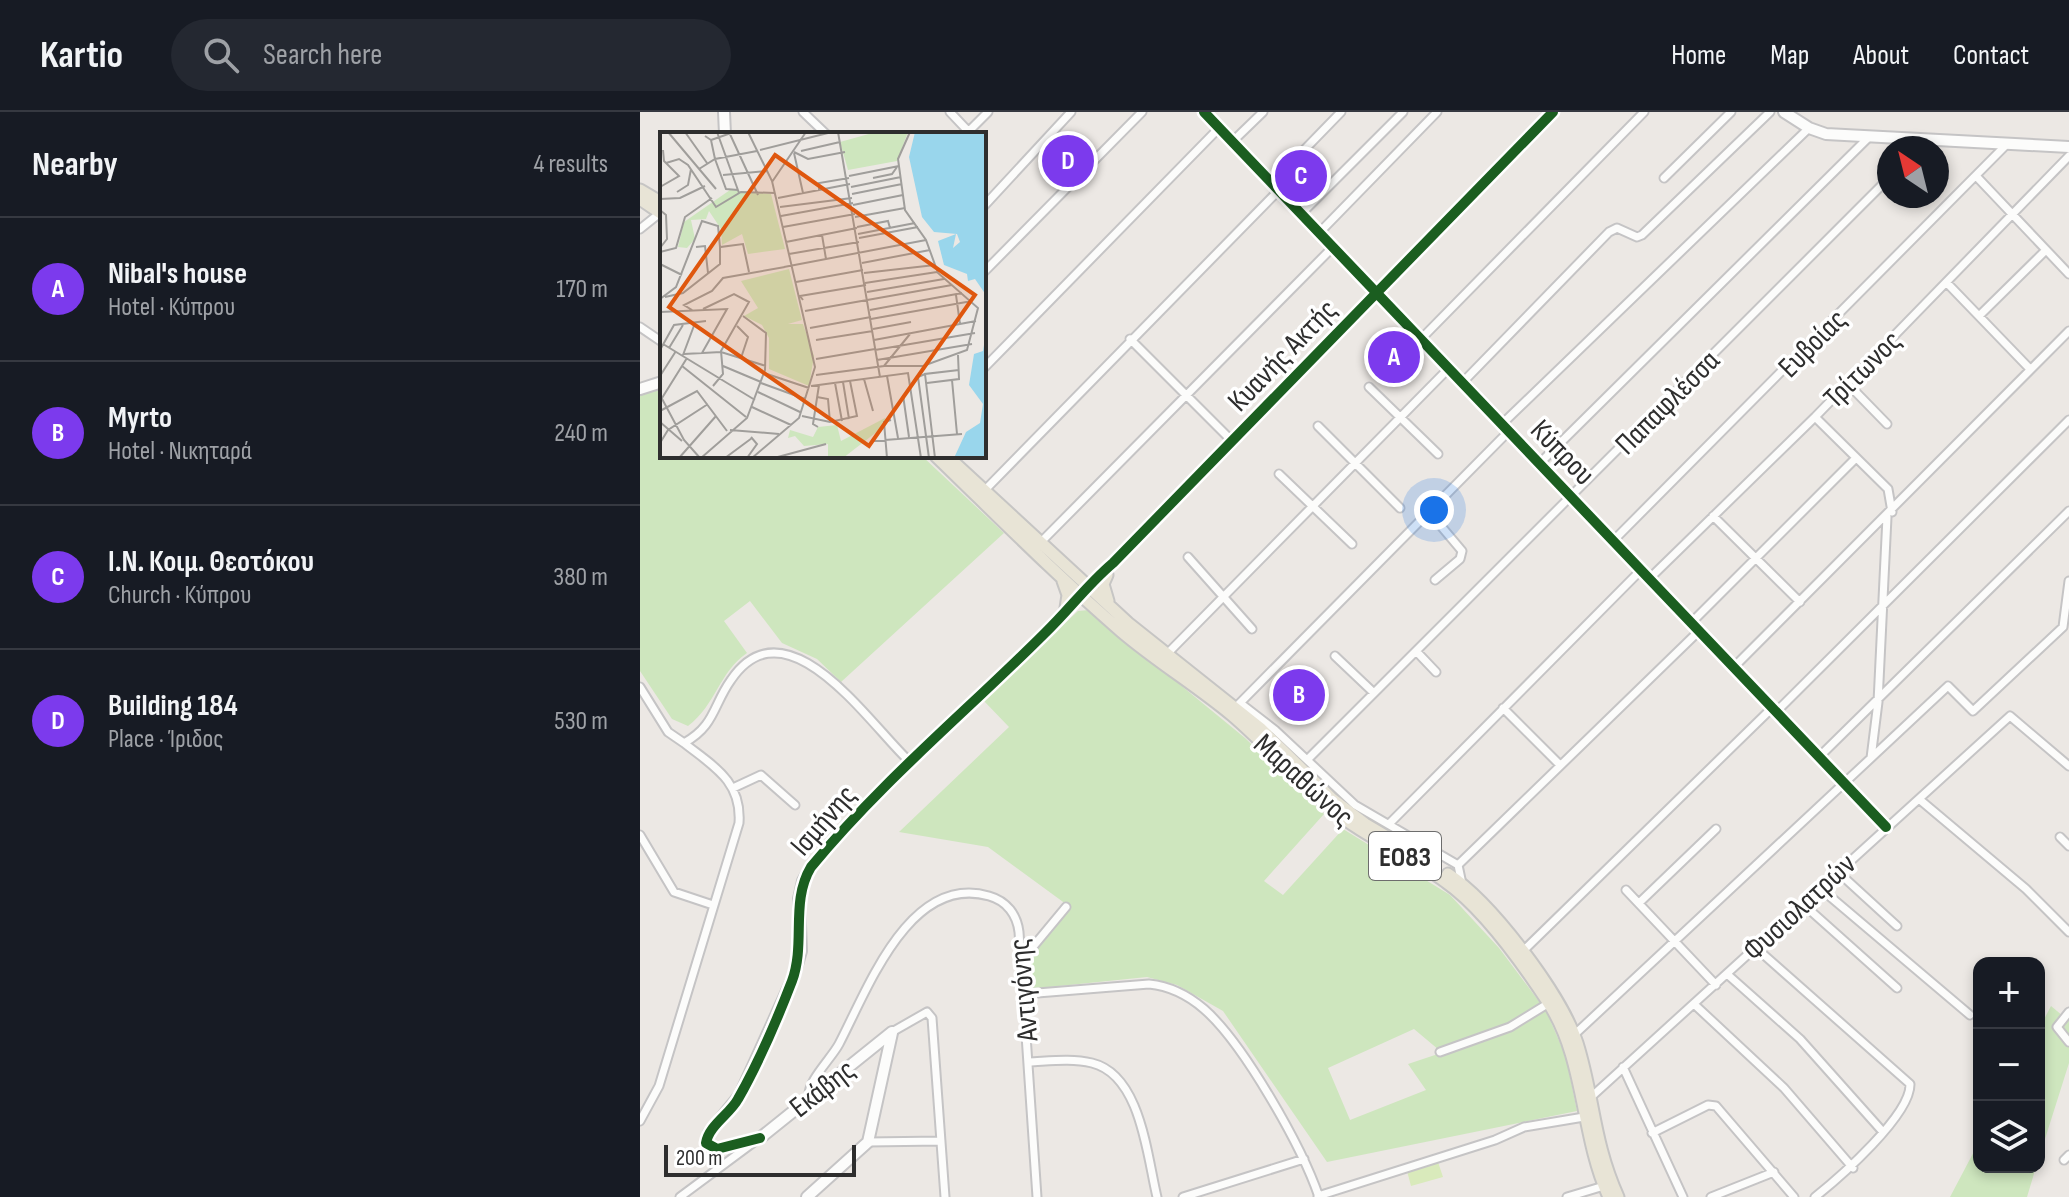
<!DOCTYPE html>
<meta charset="utf-8">
<style>
:root{--surface:#171b24;--page:#242831;--text:#f1f3f6;--muted:#9ea1a6;--line:#363941;--accent:#7c3aed}
body{margin:0;font-family:"Sofia Sans Condensed",sans-serif;background:var(--page);color:var(--text)}
.controls{position:absolute;right:24px;bottom:24px;display:grid;overflow:hidden;border-radius:16px;box-shadow:0 4px 12px #0003}
.controls button{width:72px;height:72px;display:grid;place-items:center;padding:0;border:0;border-bottom:2px solid var(--line);background:var(--surface);color:var(--text);font:40px sans-serif}
.compass{position:absolute;left:1237px;top:24px;width:72px;height:72px;border-radius:50%;background:var(--surface);box-shadow:0 4px 12px #0003;rotate:325deg}
.scale{position:absolute;left:24px;bottom:20px;width:192px;box-sizing:border-box;padding-left:8px;border:4px solid #2e2e2e;border-top:0;font-size:22px;line-height:28px;white-space:nowrap;color:#2e2e2e;-webkit-text-stroke:6px #fff;paint-order:stroke}
.you{position:absolute;left:794px;top:398px;width:28px;height:28px;margin:-20px;border:6px solid #fff;border-radius:50%;background:#1a73e8;box-shadow:0 0 0 12px #1a73e833}
.badge{display:grid;place-items:center;width:52px;height:52px;border-radius:50%;background:var(--accent);color:#fff;font-size:26px;font-weight:700}
.pin{position:absolute;translate:-50% -50%;border:4px solid #fff;box-shadow:0 2px 8px #0006}
.list{margin:0;padding:0;list-style:none}
h2{display:flex;justify-content:space-between;align-items:center;height:104px;margin:0;padding:0 32px;font-size:34px}
h2 small{font-size:26px;font-weight:400;color:var(--muted)}
.list li{display:grid;grid-template-columns:52px 1fr auto;gap:24px;align-items:center;box-sizing:border-box;height:144px;padding:0 32px;border-top:2px solid var(--line)}
.list b{display:block;font-size:30px;white-space:nowrap}
.list p{margin:0;font-size:26px;white-space:nowrap;color:var(--muted)}
.list em{font-size:26px;font-style:normal;color:var(--muted)}
.icon{flex:none;width:44px;height:44px;fill:none;stroke:currentColor;stroke-width:2;stroke-linecap:round;stroke-linejoin:round}
.map{position:relative;flex:none;width:1429px;height:1085px;overflow:hidden}
header{display:flex;align-items:center;gap:48px;box-sizing:border-box;height:112px;padding:0 40px;background:var(--surface);border-bottom:2px solid var(--line)}
header strong{font-size:38px}
nav{display:flex;gap:44px;margin-inline-start:auto;font-size:28px}
.search{width:560px;height:72px;background:var(--page);display:flex;align-items:center;gap:20px;box-sizing:border-box;padding:0 28px;border-radius:44px;color:var(--muted);font-size:30px}
main{display:flex}
aside{flex:1;background:var(--surface)}
.map>svg:first-child{display:block}
.green{fill:#cee6be}
.pitch{fill:#d9eabb}
.lines{fill:none;stroke-linecap:round;stroke-linejoin:round}
.street-casing{stroke:#c5c4c5;stroke-width:11}
.secondary-casing{stroke:#c5c4c5;stroke-width:14}
.primary-casing{stroke:#c6c5c4;stroke-width:15}
.street{stroke:#fcfcfb;stroke-width:7}
.secondary{stroke:#fcfcfb;stroke-width:10}
.primary{stroke:#e8e4d6;stroke-width:11}
.cycleway-casing{stroke:#fff;stroke-width:15}
.cycleway{stroke:#1b5e20;stroke-width:10}
.labels{text-anchor:middle;stroke-width:7;stroke-linejoin:round;paint-order:stroke}
.shield{fill:#fff;stroke:#6d6d6d;stroke-width:2}
.shield-label{font-size:28px;font-weight:bold;fill:#2e2e2e}
.street-label{font-size:30px;fill:#2e2e2e;stroke:#fff}
.inset-road{fill:none;stroke:#a09e9b;stroke-width:2}
.view{fill:#df570e;fill-opacity:0.15;stroke:#df570e;stroke-width:4}
.inset-edge{fill:none;stroke:#2e2e2e;stroke-width:4}
</style>
<header>
<strong>Kartio</strong>
<div class="search"><svg class="icon" aria-label="search" viewBox="0 0 24 24"><circle cx="10" cy="10" r="6"/><path d="M15 15l6 6"/></svg>Search here</div>
<nav><a>Home</a><a>Map</a><a>About</a><a>Contact</a></nav>
</header>
<main>
<aside>
<h2>Nearby<small>4 results</small></h2>
<ul class="list">
<li><span class="badge">A</span><div><b>Nibal's house</b><p>Hotel · Κύπρου</p></div><em>170 m</em></li>
<li><span class="badge">B</span><div><b>Myrto</b><p>Hotel · Νικηταρά</p></div><em>240 m</em></li>
<li><span class="badge">C</span><div><b>Ι.Ν. Κοιμ. Θεοτόκου</b><p>Church · Κύπρου</p></div><em>380 m</em></li>
<li><span class="badge">D</span><div><b>Building 184</b><p>Place · Ίριδος</p></div><em>530 m</em></li>
</ul>
</aside>
<div class="map">
<svg width="1429" height="1085" viewBox="0 0 1429 1085">
<rect width="100%" height="100%" fill="#ece8e4"/>
<path class="green" d="M22,273V344H282L364,421L201,570L177,547L142,531L110,489L84,509L107,541C79,560 76,593 48,614L32,607L0,559V280Z
M449,498L605,626L684,702L624,769L643,783L703,717L810,783L859,836L901,892L869,914L799,938L774,917L688,956L710,1008L786,978L768,952L855,923L905,896L926,945L937,999L687,1050L583,899L537,873L507,865L390,877L387,848L430,795L348,735L259,720L369,615L343,588L438,499Z
M1411,894L1429,909V951L1399,1046V917Z
M1339,1030V1055H1396L1387,1085H1310Z"/>
<path class="pitch" d="M798,1050L803,1065L771,1074L767,1059Z"/>
<g class="lines">
<defs>
<path id="street" d="M163,0L186,22
M310,0L329,20
M564,0L1246,715
M326,22L348,0
M592,30L623,0
M1280,36L1289,27
M1337,65L1429,162
M1024,66L1091,0
M632,71L701,0
M344,94L431,0
M661,102L763,0
M0,117L20,101
M679,121L797,0
M344,160L502,0
M1307,171L1390,257
M1339,204L1406,138
M0,215L22,230
M490,227L592,329
M781,227L1004,0
M344,256L579,16
M823,270L969,120L977,116L997,125L1002,123L1130,0
M1207,271L1247,312
M729,275L798,342
M1175,305L1248,377L1252,400
M862,312L1169,16
M678,314L760,396
M900,351L1230,24
M639,362L712,432
M344,379L639,78
M790,401L822,439L820,447L795,468
M1073,404L1160,490
M974,428L1367,32
M400,431L693,135
M548,445L612,517
M1010,466L1175,305L1429,44
M1052,510L1216,346
M776,539L796,560
M527,542L809,256
M695,544L734,581
M1095,554L1429,219
M0,575L28,620L44,631C75,614 73,593 91,568C146,487 228,610 268,648
M597,595L604,594L635,618L715,693L818,753L822,772
M595,596L869,319
M863,596L920,653
M1136,600L1429,308
M1180,644L1429,399
M1231,646L1308,574L1333,599L1423,515L1429,469
M667,648L1249,66
M93,676L121,663L155,693
M1279,687L1386,777L1429,820
M749,712L1002,457
M0,723L34,780L73,793
M1420,725L1429,734
M818,753L1060,518
M1198,760L1257,814
M1180,776L1330,903
M986,778L1076,873
M999,791L1076,717
M1163,792L1257,876
M1115,835L1270,972C1271,1003 1199,1066 1175,1085
M882,840L1132,596
M382,848L426,795
M1087,862L1160,927L1243,1020
M385,882L509,872C529,874 549,884 564,897C604,932 662,1035 679,1085
M1055,893L1144,976L1213,1056
M1429,900L1417,915L1429,930
M252,920L287,900L292,906L305,1085
M934,923L1231,646L1238,590L1247,405
M800,940L870,915L909,891
M389,950C410,949 432,946 452,951C501,963 507,1044 517,1085
M983,955L1043,1085
M169,985C167,969 191,947 199,932C227,879 269,761 349,784C367,789 377,803 379,820L397,1085
M950,986L1370,604L1429,654
M0,1009L19,974L99,711C102,669 73,654 44,631
M1012,1021L1068,993L1076,994L1154,1085
M228,1030L301,1029
M1424,1048L1429,1043
M678,1084L855,1028L884,1015L944,1005
M40,1085L118,1027
M543,1085L664,1047
M927,1085L964,1074
M1071,1085L1134,1060"/>
<path id="secondary" d="M84,0L85,22
M1144,0L1169,16L1186,22L1429,35
M0,277L22,270
M252,920L120,1026L77,1037L67,1032L69,1021L100,983L153,866L161,839L159,787L163,769L171,755C242,669 327,599 405,521C429,498 447,473 473,451L913,0
M167,1085L228,1030L252,921"/>
<path id="primary" d="M0,78L22,91
M0,87L22,102
M296,344C357,403 416,463 481,519C516,549 556,573 592,603C626,632 655,666 689,695C725,725 768,742 806,770C843,796 883,852 908,890C946,948 940,1022 969,1085
M307,344L488,511L620,616L692,687L725,712L769,738
M467,463L463,472L468,489
M423,469L428,483L426,496
M808,762C851,790 921,882 937,931C954,985 953,1030 978,1085"/>
</defs>
<use href="#street" class="street-casing"/>
<use href="#secondary" class="secondary-casing"/>
<use href="#primary" class="primary-casing"/>
<use href="#street" class="street"/>
<use href="#secondary" class="secondary"/>
<use href="#primary" class="primary"/>
<defs>
<path id="cycleway" d="M564,0L1246,715
M120,1026L77,1037L66,1031C69,1013 90,1002 98,987C119,950 137,908 152,869C166,831 150,790 171,755C242,669 327,599 405,521C429,498 447,473 473,451L913,0"/>
</defs>
<use href="#cycleway" class="cycleway-casing"/>
<use href="#cycleway" class="cycleway"/>
</g>
<g class="labels">
<rect class="shield" x="729" y="720" width="72" height="48" rx="6"/>
<g class="shield-label">
<text x="765" y="754">ΕΟ83</text>
</g>
<g class="street-label">
<text transform="translate(1172 231) rotate(-45)" y="10">Ευβοίας</text>
<text transform="translate(642 243) rotate(-46)" y="10">Κυανής Ακτής</text>
<text transform="translate(1222 257) rotate(-45)" y="10">Τρίτωνος</text>
<text transform="translate(1027 290) rotate(-45)" y="10">Παπαφλέσσα</text>
<text transform="translate(923 340) rotate(46)" y="10">Κύπρου</text>
<text transform="translate(664 668) rotate(42)" y="10">Μαραθώνος</text>
<text transform="translate(183 708) rotate(-49)" y="10">Ισμήνης</text>
<text transform="translate(1159 795) rotate(-43)" y="10">Φυσιολατρών</text>
<text transform="translate(383 878) rotate(-95)" y="10">Αντιγόνης</text>
<text transform="translate(182 976) rotate(-38)" y="10">Εκάβης</text>
</g>
</g>
<g transform="translate(20 20)">
<rect width="326" height="326" fill="#ece8e4"/>
<path d="M216,0H248L237,29L188,38L180,10ZM70,58L111,62L125,117L88,122L82,102L62,113L61,97L49,79L46,87L31,88L35,107L27,116L18,115L24,90ZM129,137L142,188L128,192H143L154,224L149,254L109,237V206L102,193L84,184L98,176L81,149ZM225,286L227,292L183,326H168V312L144,314L135,304L128,306L130,298L153,305L158,295L177,293L181,309Z" fill="#cee6be"/>
<path d="M255,0H326V163L315,147L308,149L307,142L284,133L278,109L296,102L293,116L300,110L297,102L274,100L262,85L249,25ZM326,201V326H294L306,300L320,291L323,272L309,253L314,222L323,219Z" fill="#99d6ec"/>
<path class="inset-road" d="M8,0L56,57M25,0L47,31M57,0L79,61M69,0L98,63M88,0L112,49L155,235L139,286L92,326M178,0L220,245M45,4L51,8L55,27M51,8L74,0M100,18L172,0M141,19L180,10M134,20L148,27L185,20M134,21L143,61M55,27L66,57L78,58M6,31L19,27L28,33L56,75L81,60L115,61M39,37L55,27L97,19M63,43L108,39M189,44L239,34M213,46L232,42L237,35M112,50L146,0M0,55L19,44L4,29L3,18M191,55L241,45M159,58V51L189,46M17,60L28,53L31,37M192,62L242,52M118,66L190,52M0,67L20,66L45,54M193,73L243,63M120,75L192,66M0,78L6,83L7,107L0,116M121,84L193,71M195,85L245,76M123,95L195,82M197,95L228,89L230,96M198,102L255,91M162,103L166,127M199,106L258,95M126,110L197,96M36,115L45,114L48,141M0,120L16,116L25,85L52,66M129,122L199,110M202,131L270,118M0,132L22,143M124,135L266,108M204,141L275,133M136,150L203,138M205,151L277,140M207,160L284,147M296,163L300,192M5,165L23,161L60,132V115M0,167L16,155L42,89L58,94L60,115L83,112L89,140M143,168L140,164L206,153M43,177L74,162L89,170L61,219L63,242L53,254M32,178L24,173L52,159L63,146L125,135M210,178L302,161M145,179L292,153M0,180L67,177L42,221M211,187L312,169M77,194L88,205L81,226M150,196L211,185M213,197L251,190M156,208L213,199M214,208L316,189M3,212L95,268M9,216L23,193M0,218L14,193L46,189M215,218L315,201M24,222L61,220L106,234M23,223L35,191M156,227L215,217M217,228L312,212M22,234L86,285M63,234L101,250M224,234H263L307,218L318,176L278,141L266,108L245,78L238,27L250,0M104,241L149,256M265,242L258,245L269,326M156,243L224,234L250,202M0,244L16,219M227,244L238,306M204,247L213,279M292,248L297,302M183,250L189,287M101,251L145,267M175,251L182,289M267,251L299,247L298,223M151,254L248,241L261,326M98,260L140,280M0,263L24,308L40,326M243,263L249,305M157,265L168,267L170,290M2,266L27,226M92,275L131,293M0,279L37,259L67,299M142,284L170,290L197,284L190,249M0,290L22,309M158,295L153,292L159,253M70,298L119,302M212,309L302,302M0,311L8,298L48,272M19,326L56,284M41,326L87,286L105,238L106,201L83,184M65,326L92,306M87,326L97,312L91,305M114,326L166,312M227,326L224,290L231,288M275,326L265,242L299,238"/>
<path class="view" d="M115,23L315,163L209,314L9,175Z"/>
<rect width="326" height="326" class="inset-edge"/>
</g>
</svg>
<div class="controls">
<button>+</button>
<button>−</button>
<button><svg class="icon" aria-label="layers" viewBox="0 0 24 24"><path d="M12 4l9 5-9 5-9-5zM3 14l9 5 9-5"/></svg></button>
</div>
<svg class="compass" viewBox="-18 -18 36 36"><path d="M0-13l5 13h-10z" fill="#e53935"/><path d="M0 13l5-13h-10z" fill="#9ea1a6"/></svg>
<div class="scale">200 m</div>
<div class="you"></div>
<div class="pin badge" style="left:754px;top:245px">A</div>
<div class="pin badge" style="left:659px;top:583px">B</div>
<div class="pin badge" style="left:661px;top:64px">C</div>
<div class="pin badge" style="left:428px;top:49px">D</div>
</div>
</main>
